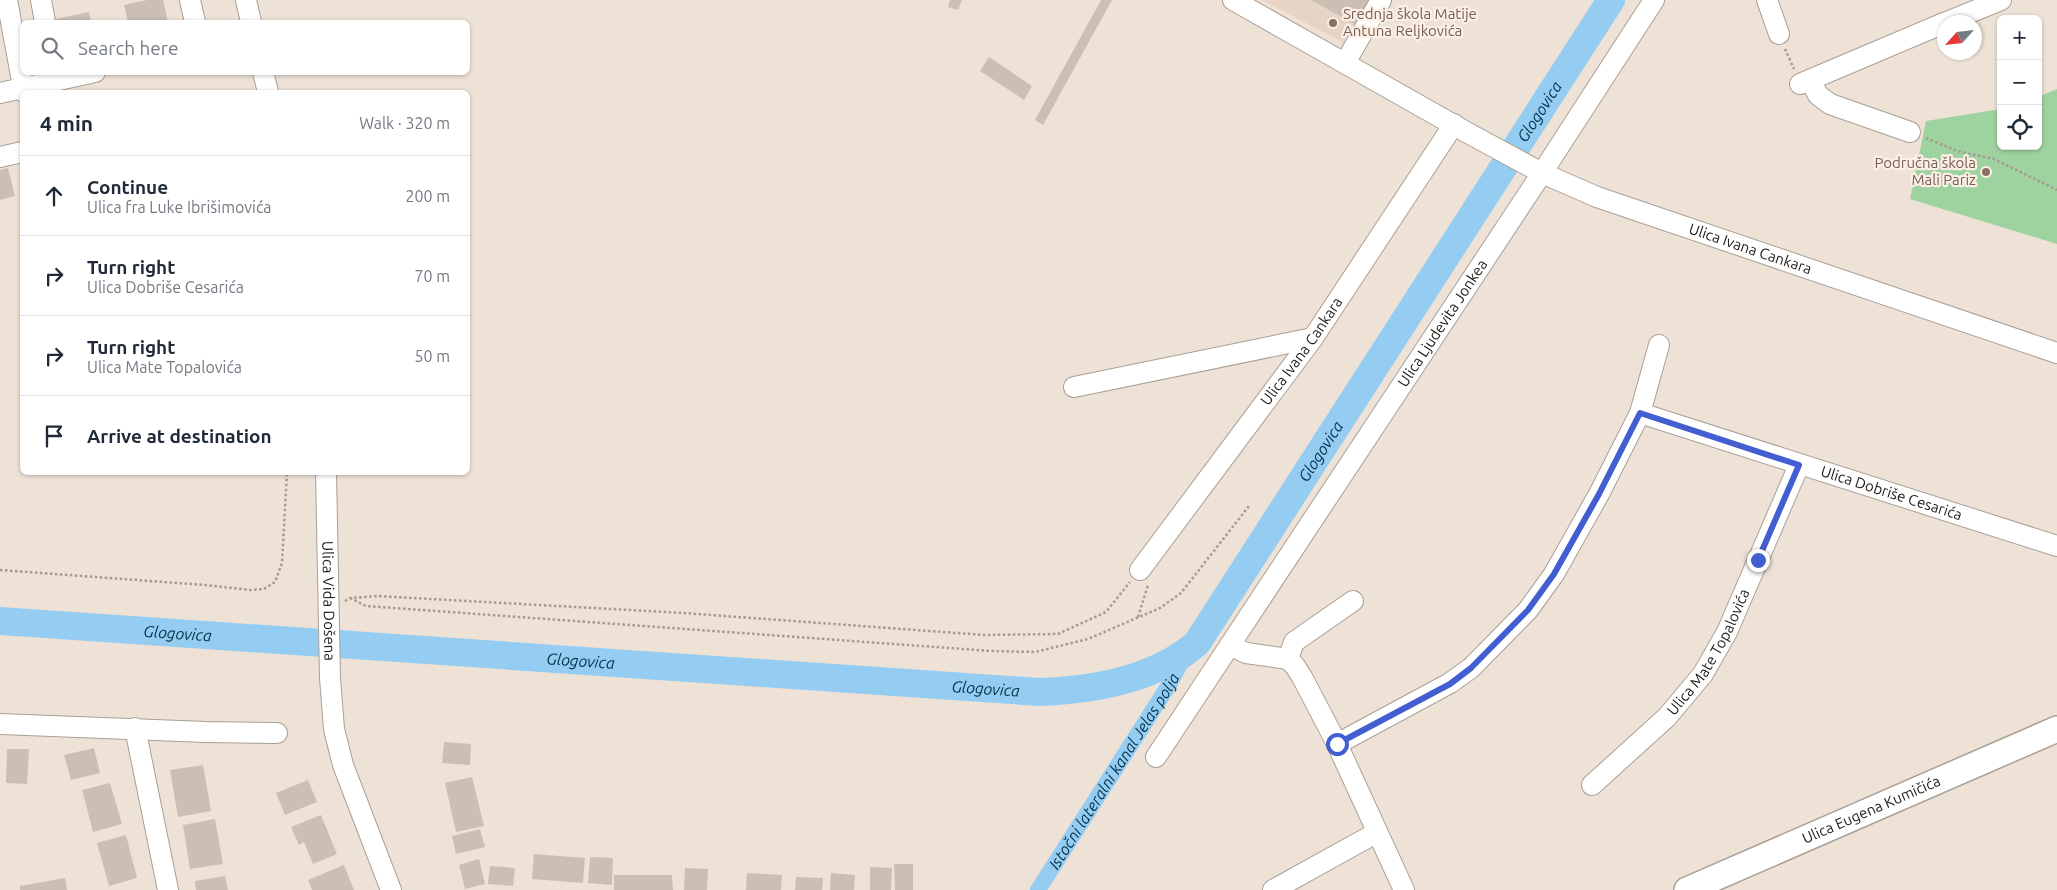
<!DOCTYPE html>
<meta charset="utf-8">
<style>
:root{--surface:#fff;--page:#f2f2f3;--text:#1f2937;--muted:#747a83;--line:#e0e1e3}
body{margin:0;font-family:Ubuntu,sans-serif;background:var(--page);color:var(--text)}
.controls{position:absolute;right:15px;top:15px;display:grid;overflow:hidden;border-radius:8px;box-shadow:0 1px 4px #0004}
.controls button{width:45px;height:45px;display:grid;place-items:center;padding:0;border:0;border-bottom:1px solid var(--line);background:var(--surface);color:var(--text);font:25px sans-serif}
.compass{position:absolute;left:1937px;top:15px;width:45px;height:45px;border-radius:50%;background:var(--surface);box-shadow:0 1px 4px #0004;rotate:243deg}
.stop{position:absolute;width:15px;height:15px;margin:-11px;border:4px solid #425ed1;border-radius:50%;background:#fff}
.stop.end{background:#425ed1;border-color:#fff;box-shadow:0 1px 5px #0008}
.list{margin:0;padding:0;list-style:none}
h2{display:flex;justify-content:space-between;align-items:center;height:65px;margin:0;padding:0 20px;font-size:21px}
h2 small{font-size:16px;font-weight:400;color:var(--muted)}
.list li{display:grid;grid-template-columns:32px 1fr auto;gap:15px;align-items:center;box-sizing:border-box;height:80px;padding:0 20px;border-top:1px solid var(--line)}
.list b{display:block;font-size:19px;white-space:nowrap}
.list p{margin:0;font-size:16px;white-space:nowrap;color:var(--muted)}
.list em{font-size:16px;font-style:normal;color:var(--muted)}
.icon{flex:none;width:28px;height:28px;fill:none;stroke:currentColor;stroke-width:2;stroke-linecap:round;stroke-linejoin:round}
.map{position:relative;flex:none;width:2057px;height:890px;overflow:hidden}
.search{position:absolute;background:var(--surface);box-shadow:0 1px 4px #0004;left:20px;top:20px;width:450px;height:55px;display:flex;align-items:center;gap:12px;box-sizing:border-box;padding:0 18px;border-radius:8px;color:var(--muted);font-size:19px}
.panel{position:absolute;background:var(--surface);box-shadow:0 1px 4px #0004;left:20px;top:90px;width:450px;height:385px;border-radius:8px}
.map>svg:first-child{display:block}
.built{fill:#e7d4c4}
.green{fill:#9ed29f}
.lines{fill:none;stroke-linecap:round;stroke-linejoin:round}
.canal{stroke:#95ccf2;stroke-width:16}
.river{stroke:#95ccf2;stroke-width:28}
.building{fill:#cbbfb5}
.minor-casing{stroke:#aa9f95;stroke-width:22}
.major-casing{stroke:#aa9f95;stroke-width:28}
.path{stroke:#a49a92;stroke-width:2.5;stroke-dasharray:2.5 2.5;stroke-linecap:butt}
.minor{stroke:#fff;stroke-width:20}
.major{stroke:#fff;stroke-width:25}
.route{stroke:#425ed1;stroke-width:6}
.education-dot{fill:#8d6e63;stroke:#fcefe5;stroke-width:2}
.labels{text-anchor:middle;stroke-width:4.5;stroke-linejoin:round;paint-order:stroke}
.education-label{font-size:15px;fill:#785e54;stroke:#fcefe5;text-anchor:start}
.street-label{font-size:15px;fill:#1f1b17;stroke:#fcefe5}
.water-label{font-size:16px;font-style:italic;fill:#043149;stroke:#fcefe5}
</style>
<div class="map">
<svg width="2057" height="890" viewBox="0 0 2057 890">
<rect width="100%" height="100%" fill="#eee2d7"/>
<path class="built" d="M1262,0H1374L1348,45Z"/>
<path class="green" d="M2057,89V244L1910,199L1926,121L2001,109V146H2038V97Z"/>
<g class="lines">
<path class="canal" id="s1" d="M1038,890L1169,685L1187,651"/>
<path class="river" id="s2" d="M0,621L1040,692C1093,690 1156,679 1197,643L1611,0"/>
</g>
<path class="building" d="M147,0H163L168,22H128L124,5Z
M950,0H962L958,10L948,7Z
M1101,0H1112L1043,125L1035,120Z
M1311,0H1374L1360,27Z
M89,12L91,22H51V20Z
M989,57L1032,86L1024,100L980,71Z
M8,168L15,196L0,200V170Z
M444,742L471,744L470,765L442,763Z
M94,748L100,773L71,780L64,755Z
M7,749H29L27,784L6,783Z
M203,765L211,811L178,817L170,770Z
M472,777L484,826L456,832L445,783Z
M308,780L317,802L285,815L276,793Z
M110,783L122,824L93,832L82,790Z
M321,815L337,854L313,864L304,842L299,845L291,827Z
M215,819L223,864L190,869L183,825Z
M480,829L485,847L456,854L452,836Z
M126,835L137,878L109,886L97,843Z
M534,854L585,858L583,883L532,879Z
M590,857L613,858L612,885L588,883Z
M479,859L485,884L465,889L459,865Z
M894,864H913V890H895Z
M344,865L354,890H312L308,880Z
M490,866L515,868L513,886L488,884Z
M870,867L892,868L891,890H870Z
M685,868L708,869L707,890H684Z
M747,873L782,875L781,890H746Z
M831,873L855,875L854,890H830Z
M614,875H672L673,890H614Z
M225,876L228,890H196L195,881Z
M796,877L823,878L822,890H795Z
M65,878L67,890H20V886Z"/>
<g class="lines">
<defs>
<g id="minor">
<path d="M7,0L24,92"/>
<path d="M41,0L45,22"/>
<path d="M190,0L195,22"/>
<path d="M246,0L251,22"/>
<path id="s3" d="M1233,0L1468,133L1542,173L1597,197L2057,353"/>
<path d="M1767,0L1779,34"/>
<path d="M1947,22L2001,0"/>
<path d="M1345,63L1381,0"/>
<path d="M263,72L268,92"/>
<path d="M1810,80L1818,95L1830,104L1910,132"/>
<path d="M1800,84L1944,23"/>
<path d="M0,93L95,72"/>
<path d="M0,157L22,152"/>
<path d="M1074,387L1313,338"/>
<path id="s4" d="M1640,413L2057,546"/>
<path id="s5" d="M326,472L330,678L334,729L343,765L391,890"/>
<path id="s6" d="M1140,570L1313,338L1454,124"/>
<path id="s7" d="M1288,659L1246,653L1230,645L1542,173L1654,0"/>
<path d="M1288,659L1295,666L1302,677L1337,744L1404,890"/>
<path d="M1288,659L1294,642L1353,601"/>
<path d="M0,724L206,732L277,733"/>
<path d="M135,728L168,890"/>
<path d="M1337,744L1450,683L1471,668L1528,610L1554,574L1599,494L1640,413L1659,345"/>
<path d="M1156,757L1230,645"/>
<path id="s8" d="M1592,785L1667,717L1703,674L1727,632L1799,465"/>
<path d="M1273,890L1376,833"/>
</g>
<g id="major">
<path id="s9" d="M1687,890L2057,729"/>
</g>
</defs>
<use href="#minor" class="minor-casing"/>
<use href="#major" class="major-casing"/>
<path class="path" d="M1785,49L1794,69
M1926,138L1957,151L1994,159L2057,190
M0,570L205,585L250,590L264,589L275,582L282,563L287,472
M350,598L366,606L991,651L1035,652L1088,639L1160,608L1181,593L1249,506
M345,601L350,598L377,596L684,613L984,635L1058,634L1106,612L1130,582
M1138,617L1148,585"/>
<use href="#minor" class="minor"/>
<use href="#major" class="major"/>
</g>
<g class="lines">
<path class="route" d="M1337,744L1450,684L1471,668L1528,610L1554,574L1599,494L1640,413L1799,465L1758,560"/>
</g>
<g class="education-dot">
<circle cx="1333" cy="23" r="5"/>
<circle cx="1986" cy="172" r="5"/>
</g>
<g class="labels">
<g class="education-label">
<text x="1343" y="19">Srednja škola Matije<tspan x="1343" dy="17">Antuna Reljkovića</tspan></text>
<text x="1976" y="168" text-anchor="end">Područna škola<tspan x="1976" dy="17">Mali Pariz</tspan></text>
</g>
<g class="street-label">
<text dy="5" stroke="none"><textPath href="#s3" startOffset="576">Ulica Ivana Cankara</textPath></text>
<text dy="5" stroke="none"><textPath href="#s7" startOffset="446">Ulica Ljudevita Jonkea</textPath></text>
<text dy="5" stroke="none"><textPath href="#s6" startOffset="272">Ulica Ivana Cankara</textPath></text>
<text dy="5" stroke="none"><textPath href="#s4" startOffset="264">Ulica Dobriše Cesarića</textPath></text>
<text dy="5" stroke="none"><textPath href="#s5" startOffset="129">Ulica Vida Došena</textPath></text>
<text dy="5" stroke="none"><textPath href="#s8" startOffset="179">Ulica Mate Topalovića</textPath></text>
<text dy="5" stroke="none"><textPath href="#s9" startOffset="201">Ulica Eugena Kumičića</textPath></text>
</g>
<g class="water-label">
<text dy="6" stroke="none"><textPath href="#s2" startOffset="1842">Glogovica</textPath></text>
<text dy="6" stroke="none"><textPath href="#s2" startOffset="1438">Glogovica</textPath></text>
<text dy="6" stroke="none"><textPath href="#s2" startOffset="178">Glogovica</textPath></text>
<text dy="6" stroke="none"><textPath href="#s2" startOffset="582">Glogovica</textPath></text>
<text dy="6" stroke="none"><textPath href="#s2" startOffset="988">Glogovica</textPath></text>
<text dy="6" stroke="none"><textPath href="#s1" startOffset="141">Istočni lateralni kanal Jelas polja</textPath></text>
</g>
</g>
</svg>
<div class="controls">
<button>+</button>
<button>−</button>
<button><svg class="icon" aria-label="locate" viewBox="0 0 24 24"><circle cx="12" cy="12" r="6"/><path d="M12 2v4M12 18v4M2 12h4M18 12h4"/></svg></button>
</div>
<svg class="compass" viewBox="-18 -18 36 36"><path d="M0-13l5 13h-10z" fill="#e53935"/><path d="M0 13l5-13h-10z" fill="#747a83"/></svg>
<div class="stop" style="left:1337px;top:744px"></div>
<div class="stop end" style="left:1758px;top:560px"></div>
<div class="search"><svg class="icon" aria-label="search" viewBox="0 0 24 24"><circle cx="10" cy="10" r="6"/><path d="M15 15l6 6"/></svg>Search here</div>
<section class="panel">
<h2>4 min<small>Walk · 320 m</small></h2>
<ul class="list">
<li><svg class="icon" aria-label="ahead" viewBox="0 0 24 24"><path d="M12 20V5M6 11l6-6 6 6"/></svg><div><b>Continue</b><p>Ulica fra Luke Ibrišimovića</p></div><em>200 m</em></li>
<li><svg class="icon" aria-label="right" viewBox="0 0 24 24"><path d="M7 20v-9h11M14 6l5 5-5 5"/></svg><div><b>Turn right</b><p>Ulica Dobriše Cesarića</p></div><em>70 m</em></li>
<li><svg class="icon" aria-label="right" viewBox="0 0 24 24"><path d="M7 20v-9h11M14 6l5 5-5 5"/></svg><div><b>Turn right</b><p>Ulica Mate Topalovića</p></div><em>50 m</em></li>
<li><svg class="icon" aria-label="arrive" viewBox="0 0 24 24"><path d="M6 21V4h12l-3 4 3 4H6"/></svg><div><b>Arrive at destination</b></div></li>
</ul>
</section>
</div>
